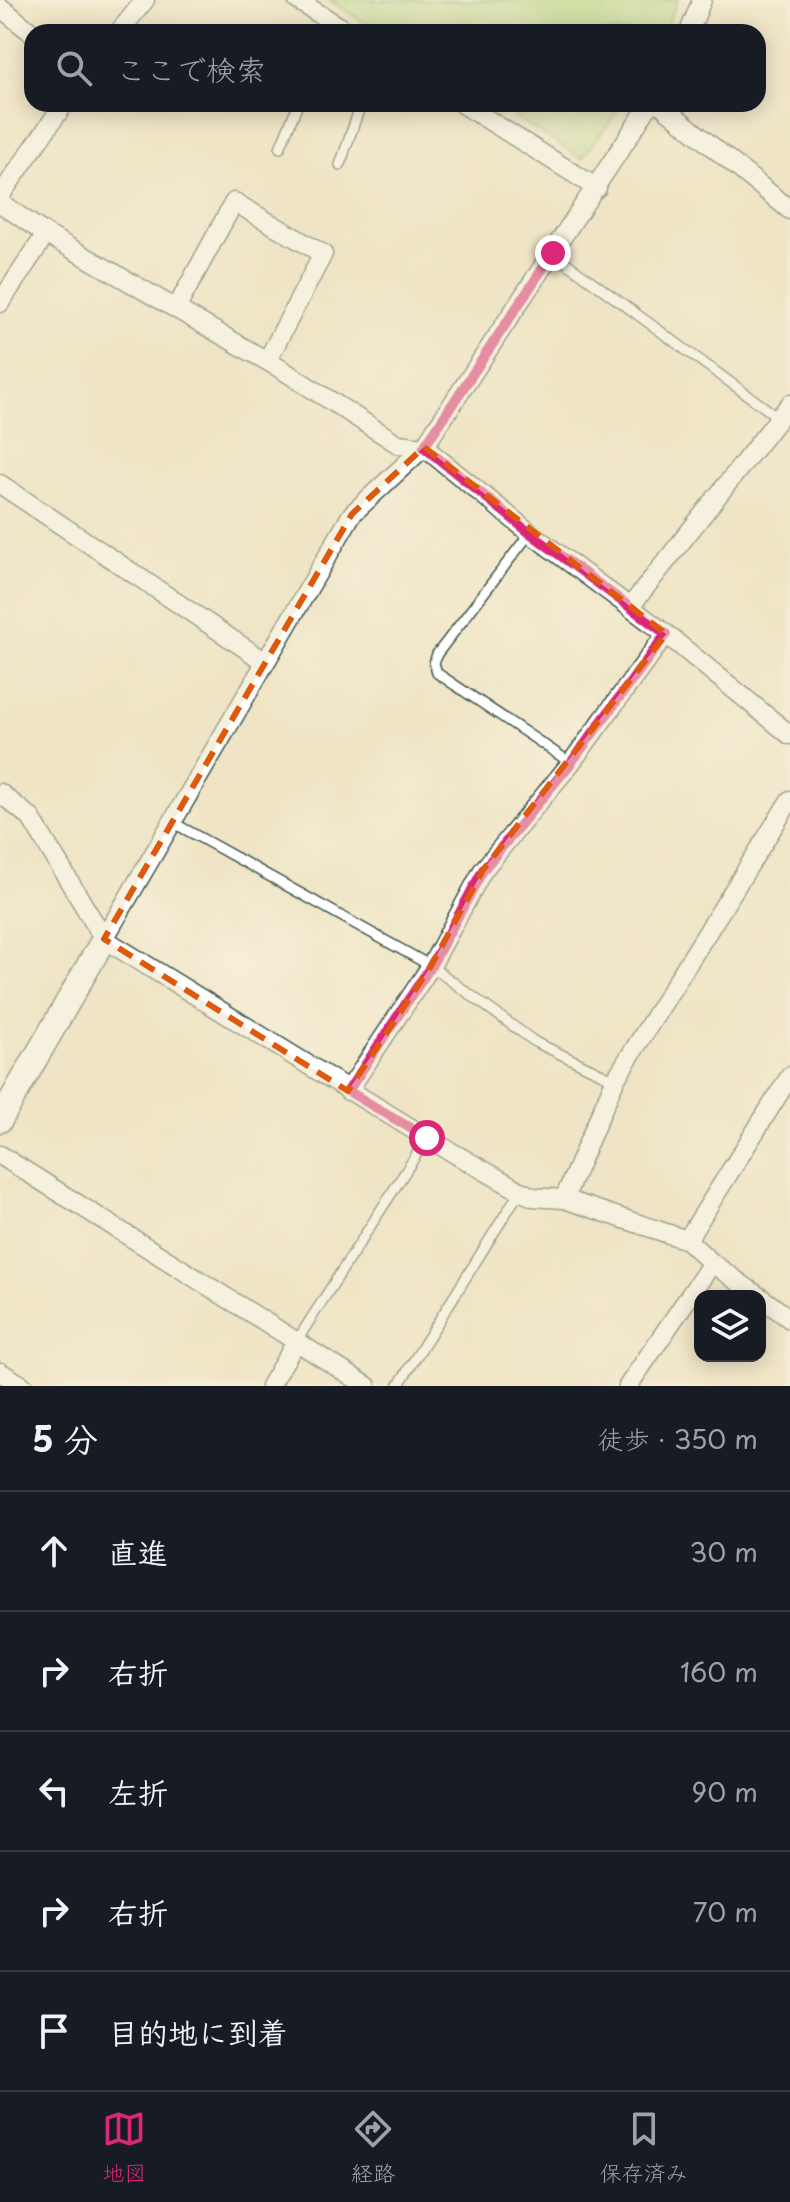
<!DOCTYPE html>
<html lang="ja">
<meta charset="utf-8">
<style>
:root{--surface:#171b24;--page:#20242c;--text:#f1f3f6;--muted:#9ea1a6;--line:#363941;--accent:#db2777}
body{margin:0;font-family:"Playpen Sans","Klee One",sans-serif;background:var(--page);color:var(--text)}
.controls{position:absolute;right:24px;bottom:24px;display:grid;overflow:hidden;border-radius:16px;box-shadow:0 4px 20px #0003}
.controls button{width:72px;height:72px;display:grid;place-items:center;padding:0;border:0;border-bottom:2px solid var(--line);background:var(--surface);color:var(--text);font:40px sans-serif}
.stop{position:absolute;width:24px;height:24px;margin:-18px;border:6px solid #db2777;border-radius:50%;background:#fff}
.stop.end{background:#db2777;border-color:#fff;box-shadow:0 2px 8px #0008}
.list{margin:0;padding:0;list-style:none}
h2{display:flex;justify-content:space-between;align-items:center;height:104px;margin:0;padding:0 32px;font-size:34px}
h2 small{font-size:26px;font-weight:400;color:var(--muted)}
.list li{display:grid;grid-template-columns:52px 1fr auto;gap:24px;align-items:center;box-sizing:border-box;height:120px;padding:0 32px;border-top:2px solid var(--line)}
.list b{display:block;font-size:30px;white-space:nowrap}
.list em{font-size:26px;font-style:normal;color:var(--muted)}
.icon{flex:none;width:44px;height:44px;fill:none;stroke:currentColor;stroke-width:2;stroke-linecap:round;stroke-linejoin:round}
.map{position:relative;flex:none;width:790px;height:1386px;overflow:hidden}
.search{position:absolute;background:var(--surface);box-shadow:0 4px 20px #0003;left:24px;right:24px;top:24px;height:88px;display:flex;align-items:center;gap:20px;box-sizing:border-box;padding:0 28px;border-radius:24px;color:var(--muted);font-size:30px}
.sheet{height:704px;background:var(--surface)}
nav{display:flex;justify-content:space-around;align-items:center;box-sizing:border-box;height:112px;border-top:2px solid var(--line);background:var(--surface);font-size:22px;color:var(--muted)}
nav a{display:grid;justify-items:center;gap:4px}
nav .on{color:var(--accent)}
.map>svg:first-child{display:block}
.green{fill:#add782;stroke:#668a5b;stroke-width:2}
.lines{fill:none;stroke-linecap:round;stroke-linejoin:round}
.service-casing{stroke:#3e564a;stroke-width:12}
.minor-casing{stroke:#3e564a;stroke-width:21}
.tertiary-casing{stroke:#3e564a;stroke-width:27}
.service{stroke:#fff;stroke-width:9}
.minor{stroke:#fff;stroke-width:18}
.tertiary{stroke:#fff;stroke-width:24}
.route{stroke:#db2777;stroke-width:10}
.marked{fill:none;stroke:#de580e;stroke-width:6;stroke-dasharray:16 10;stroke-linejoin:round}
</style>
<div class="map">
<svg width="790" height="1386" viewBox="0 0 790 1386">
<rect width="100%" height="100%" fill="#fcf5e5"/>
<filter id="ink" filterUnits="userSpaceOnUse"><feTurbulence type="fractalNoise" baseFrequency=".0125" numOctaves="2"/><feDisplacementMap in="SourceGraphic" scale="16" xChannelSelector="R" yChannelSelector="G"/><feConvolveMatrix kernelMatrix="1 2 1 2 8 2 1 2 1" color-interpolation-filters="sRGB"/></filter>
<filter id="wash" filterUnits="userSpaceOnUse"><feTurbulence type="fractalNoise" baseFrequency=".006" numOctaves="4" result="noise"/><feDisplacementMap in="SourceGraphic" scale="32" xChannelSelector="R" yChannelSelector="G"/><feGaussianBlur stdDeviation="1.8" result="paint"/><feColorMatrix in="noise" values="0 0 0 0 0 0 0 0 0 0 0 0 0 0 0 0 0 1.4 0 .05"/><feComposite in="paint" operator="in"/></filter>
<g filter="url(#wash)">
<rect width="100%" height="100%" fill="#efe4c5"/>
<path class="green" d="M329,0H678L664,32H379Z
M494,104H623L582,159Z"/>
</g>
<g filter="url(#ink)">
<g class="lines">
<defs>
<path id="service" d="M280,148L298,104
M340,165L361,104
M553,253L779,418
M530,533L437,654L434,663L437,673L571,763
M172,822L431,966L535,1042L615,1080
M296,1342L427,1138
M398,1386L520,1191"/>
<path id="minor" d="M297,0L348,32
M0,7L32,33
M119,32L145,0
M689,32L702,0
M463,104L597,188
M660,104L790,210
M0,196L64,104
M0,203L46,234L281,369L398,444L424,447L530,533L666,634L790,735
M0,303L46,234
M176,309L234,202L323,254L267,361
M0,484L264,661
M630,607L790,404
M0,793L31,818L104,939L427,1138L520,1191L533,1197L564,1199L687,1240L712,1263L758,1296
M104,939L352,514L424,447L650,104
M348,1091L431,966L483,870L571,763L666,634
M0,1155L367,1386
M564,1199L615,1080L790,800
M687,1240L790,1076
M760,1297L790,1319
M0,1372L23,1386
M270,1386L296,1342
M628,1386L712,1263"/>
<path id="tertiary" d="M0,1120L104,939"/>
</defs>
<use href="#service" class="service-casing"/>
<use href="#minor" class="minor-casing"/>
<use href="#tertiary" class="tertiary-casing"/>
<use href="#service" class="service"/>
<use href="#minor" class="minor"/>
<use href="#tertiary" class="tertiary"/>
</g>
</g>
<g class="lines" filter="url(#ink)">
<path class="route" d="M427,1138L348,1091L431,966L483,870L571,763L666,634L530,533L424,447L553,253"/>
</g>
<path d="M0 0H790V1386H0ZM424,447L666,634L483,870L431,966L348,1091L104,939L352,514Z" fill="#efe4c5" fill-opacity=".55" fill-rule="evenodd"/>
<path class="marked" d="M424,447L666,634L483,870L431,966L348,1091L104,939L352,514Z"/>
</svg>
<div class="controls">
<button><svg class="icon" aria-label="layers" viewBox="0 0 24 24"><path d="M12 4l9 5-9 5-9-5zM3 14l9 5 9-5"/></svg></button>
</div>
<div class="stop" style="left:427px;top:1138px"></div>
<div class="stop end" style="left:553px;top:253px"></div>
<div class="search"><svg class="icon" aria-label="search" viewBox="0 0 24 24"><circle cx="10" cy="10" r="6"/><path d="M15 15l6 6"/></svg>ここで検索</div>
</div>
<section class="sheet">
<h2>5 分<small>徒歩 · 350 m</small></h2>
<ul class="list">
<li><svg class="icon" aria-label="ahead" viewBox="0 0 24 24"><path d="M12 20V5M6 11l6-6 6 6"/></svg><div><b>直進</b></div><em>30 m</em></li>
<li><svg class="icon" aria-label="right" viewBox="0 0 24 24"><path d="M7 20v-9h11M14 6l5 5-5 5"/></svg><div><b>右折</b></div><em>160 m</em></li>
<li><svg class="icon" aria-label="left" viewBox="0 0 24 24"><path d="M17 20v-9H6M10 6l-5 5 5 5"/></svg><div><b>左折</b></div><em>90 m</em></li>
<li><svg class="icon" aria-label="right" viewBox="0 0 24 24"><path d="M7 20v-9h11M14 6l5 5-5 5"/></svg><div><b>右折</b></div><em>70 m</em></li>
<li><svg class="icon" aria-label="arrive" viewBox="0 0 24 24"><path d="M6 21V4h12l-3 4 3 4H6"/></svg><div><b>目的地に到着</b></div></li>
</ul>
</section>
<nav>
<a class="on"><svg class="icon" aria-label="map" viewBox="0 0 24 24"><path d="M3 6l6-2 6 2 6-2v14l-6 2-6-2-6 2zM9 4v14M15 6v14"/></svg>地図</a>
<a><svg class="icon" aria-label="directions" viewBox="0 0 24 24"><path d="M12 3l9 9-9 9-9-9zM9 14v-3h6M13 9l2 2-2 2"/></svg>経路</a>
<a><svg class="icon" aria-label="saved" viewBox="0 0 24 24"><path d="M7 4h10v16l-5-4-5 4z"/></svg>保存済み</a>
</nav>
